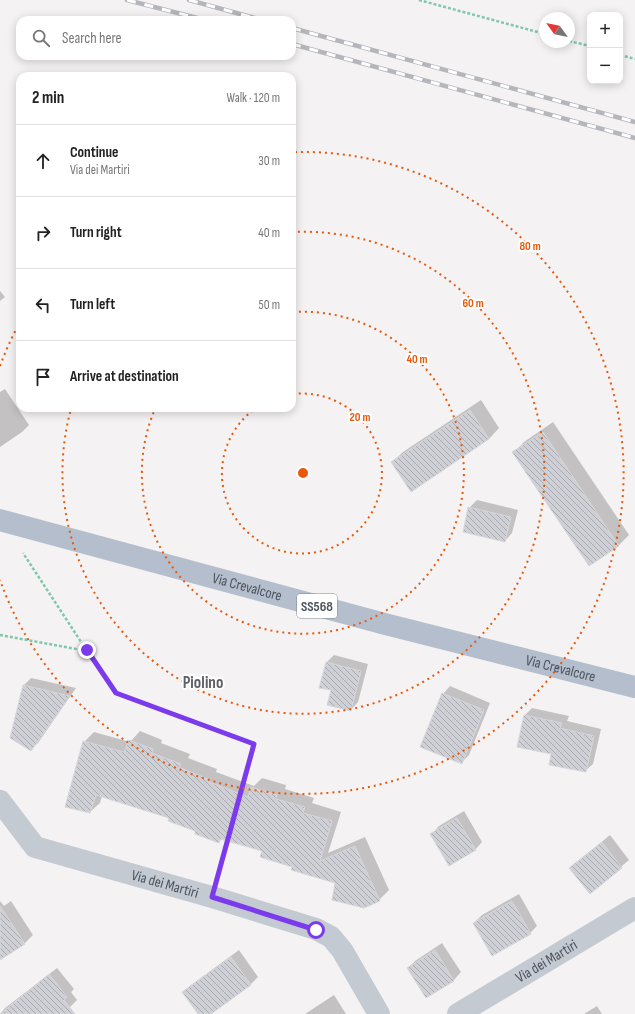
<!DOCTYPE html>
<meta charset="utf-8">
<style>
:root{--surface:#fff;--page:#f2f2f2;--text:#222;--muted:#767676;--line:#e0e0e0}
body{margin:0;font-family:"Sofia Sans Condensed",sans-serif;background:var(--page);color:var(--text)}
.controls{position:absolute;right:12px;top:12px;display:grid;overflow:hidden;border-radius:8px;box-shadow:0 2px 10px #0003}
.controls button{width:36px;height:36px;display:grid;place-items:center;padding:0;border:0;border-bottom:1px solid var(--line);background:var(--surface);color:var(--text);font:20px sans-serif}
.compass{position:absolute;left:539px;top:12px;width:36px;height:36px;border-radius:50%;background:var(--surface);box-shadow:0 2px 10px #0003;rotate:303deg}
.stop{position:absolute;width:12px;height:12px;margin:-9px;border:3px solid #7c3aed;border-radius:50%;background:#fff}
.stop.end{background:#7c3aed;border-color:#fff;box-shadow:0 1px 4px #0008}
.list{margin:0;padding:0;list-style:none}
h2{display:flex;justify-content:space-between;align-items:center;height:52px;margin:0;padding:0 16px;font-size:17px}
h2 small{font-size:13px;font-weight:400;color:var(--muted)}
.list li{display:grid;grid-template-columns:26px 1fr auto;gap:12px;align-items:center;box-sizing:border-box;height:72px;padding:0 16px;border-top:1px solid var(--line)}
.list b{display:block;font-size:15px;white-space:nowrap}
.list p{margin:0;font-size:13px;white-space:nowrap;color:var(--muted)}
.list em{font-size:13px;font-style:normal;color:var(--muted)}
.icon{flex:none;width:22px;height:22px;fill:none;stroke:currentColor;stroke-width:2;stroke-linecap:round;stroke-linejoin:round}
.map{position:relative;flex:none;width:635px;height:1014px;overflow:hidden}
.search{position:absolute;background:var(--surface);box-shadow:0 2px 10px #0003;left:16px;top:16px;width:280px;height:44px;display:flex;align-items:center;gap:10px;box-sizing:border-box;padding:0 14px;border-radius:12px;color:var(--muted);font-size:15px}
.panel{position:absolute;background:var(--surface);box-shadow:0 2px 10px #0003;left:16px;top:72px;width:280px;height:340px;border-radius:12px}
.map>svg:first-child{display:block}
.shadow{fill:#0003}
.building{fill:url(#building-back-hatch);stroke:#d6d7dc}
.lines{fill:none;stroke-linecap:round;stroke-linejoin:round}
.path{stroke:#80c8ab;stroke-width:2.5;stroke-dasharray:3 2;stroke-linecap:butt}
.street{stroke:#c4cad2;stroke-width:22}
.primary{stroke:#b4becd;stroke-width:22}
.rail-casing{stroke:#b4b6bb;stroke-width:4.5}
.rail{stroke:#fff;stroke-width:3;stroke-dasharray:9;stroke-linecap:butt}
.route{stroke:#7c3aed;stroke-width:5}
.ring{fill:none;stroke:#e8590c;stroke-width:2;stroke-dasharray:2 4}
.labels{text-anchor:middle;stroke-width:4;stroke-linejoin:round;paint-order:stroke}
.shield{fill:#fff;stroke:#81878e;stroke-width:1}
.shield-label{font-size:14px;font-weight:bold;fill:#4b535d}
.street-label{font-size:15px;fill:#4b535d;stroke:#fff}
.quarter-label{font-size:17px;font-weight:bold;fill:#5e6166;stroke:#fff}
.centre{fill:#e8590c;stroke:#fff;stroke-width:2}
.ring-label{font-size:12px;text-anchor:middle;font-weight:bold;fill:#e8590c;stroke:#fff;stroke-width:4;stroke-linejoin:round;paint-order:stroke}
</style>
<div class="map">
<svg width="635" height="1014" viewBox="0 0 635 1014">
<defs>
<pattern id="building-back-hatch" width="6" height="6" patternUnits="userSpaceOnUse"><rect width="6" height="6" fill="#cfd0d5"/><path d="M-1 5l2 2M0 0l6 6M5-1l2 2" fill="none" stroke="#aaabb0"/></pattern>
</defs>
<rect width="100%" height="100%" fill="#f4f2f2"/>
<path class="shadow" d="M0,291L5,297L0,301Z
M5,389L29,425L22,432L0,447V392Z
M481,400L499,428L489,439L392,462L403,452Z
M553,422L629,535L618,546L514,453L524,442Z
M477,500L518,510L512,533L505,541L469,508Z
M334,655L368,664L358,702L351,710L332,690L326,663Z
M31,678L76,688L38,743L30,750L11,737L24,685Z
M450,686L490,703L469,755L462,762L443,694Z
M532,708L569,716L567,721L601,729L593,764L585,771L552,753L518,746L525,715Z
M140,731L162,740L161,743L190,754L188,758L217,769L216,772L254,786L262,778L286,785L285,789L314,798L312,803L341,812L328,853L365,837L389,890L379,900L293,866L264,850L222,838L219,842L171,818L102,796L100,803L90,812L84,742L94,732L130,742Z
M464,811L482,842L475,850L432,834L439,826Z
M610,835L629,860L590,893L570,868Z
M519,894L537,926L530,933L474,923L482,915Z
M0,901L4,906L11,901L33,935L24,944L0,959Z
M442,943L461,972L454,980L426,997L408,968L415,961Z
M239,950L258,977L251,984L209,1014H199L183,992L191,985Z
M57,968L74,989L71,992L77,1000L70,1007L0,1014L5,1008Z
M334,995L346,1014H305Z
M597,1006L602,1014H584Z"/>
<path class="building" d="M470,410L489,439L411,492L391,462Z
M543,432L619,546L589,566L512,452Z
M468,507L511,517L505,542L463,532Z
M326,662L361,671L351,711L327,705L331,690L319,688Z
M23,685L70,696L31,751L10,738Z
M442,693L484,710L462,764L420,747Z
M524,715L562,723L560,728L594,736L586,772L549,765L551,754L517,747Z
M129,740L153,749L152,753L181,764L179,767L208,779L207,781L248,797L251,787L277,795L276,799L305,807L303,813L332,821L320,861L355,846L380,901L364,908L332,900L335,883L291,870L292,867L260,857L262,851L220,839L219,843L195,834V831L168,821L169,818L96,795L90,813L65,807L83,741L124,752Z
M457,818L476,850L449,866L430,834Z
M602,842L622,868L590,894L569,868Z
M512,901L531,934L492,956L473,923Z
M0,906L25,944L0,960Z
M435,950L454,981L426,998L407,968Z
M231,957L251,985L211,1014H198L182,992Z
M49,974L67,997L64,1000L75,1014H0Z"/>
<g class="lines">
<path class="path" d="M419,0L545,34
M569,41L590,46
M620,55L635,59
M0,635L87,651L23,553
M87,651L116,693L254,743L219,872"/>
<g class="street">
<path id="s1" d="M0,801L35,847L212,897L316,929L331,937L342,950L379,1014"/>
<path id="s2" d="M458,1014L635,908"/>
</g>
<path class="primary" id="s3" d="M0,520L385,624L635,687"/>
<defs>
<path id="rail" d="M127,0L205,20
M189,0L262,20
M292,28L635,122
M292,44L635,138"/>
</defs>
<use href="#rail" class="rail-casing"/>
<use href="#rail" class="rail"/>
</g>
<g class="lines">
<path class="route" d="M87,650L116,693L254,744L212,897L316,930"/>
</g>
<g class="ring">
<path d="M293 394A80 80 0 1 1 256 408"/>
<path d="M293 312A161 161 0 1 1 155 409"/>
<path d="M292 232A241 241 0 1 1 71 409"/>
<path d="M0 366A321 321 0 0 1 20 322M295 152A321 321 0 1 1 0 580"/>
</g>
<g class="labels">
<rect class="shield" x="297" y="594" width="40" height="24" rx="3"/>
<g class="shield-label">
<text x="317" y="611">SS568</text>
</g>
<g class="street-label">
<text dy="5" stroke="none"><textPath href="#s3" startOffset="256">Via Crevalcore</textPath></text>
<text dy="5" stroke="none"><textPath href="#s3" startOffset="580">Via Crevalcore</textPath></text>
<text dy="5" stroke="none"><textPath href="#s1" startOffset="193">Via dei Martiri</textPath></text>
<text dy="5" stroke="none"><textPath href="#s2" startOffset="103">Via dei Martiri</textPath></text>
</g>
<g class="quarter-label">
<text x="203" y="688">Piolino</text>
</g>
</g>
<circle cx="303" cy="473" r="6" class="centre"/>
<g class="ring-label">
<text x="530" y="250">80 m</text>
<text x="473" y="307">60 m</text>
<text x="417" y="363">40 m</text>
<text x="360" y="421">20 m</text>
</g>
</svg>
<div class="controls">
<button>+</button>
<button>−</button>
</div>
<svg class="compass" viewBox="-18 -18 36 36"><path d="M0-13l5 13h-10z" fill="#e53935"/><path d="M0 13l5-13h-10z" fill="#767676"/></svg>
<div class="stop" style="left:316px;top:930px"></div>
<div class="stop end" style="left:87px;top:650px"></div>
<div class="search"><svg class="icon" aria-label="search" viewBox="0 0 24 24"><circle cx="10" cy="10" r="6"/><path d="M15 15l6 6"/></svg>Search here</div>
<section class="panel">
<h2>2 min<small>Walk · 120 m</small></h2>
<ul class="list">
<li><svg class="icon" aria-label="ahead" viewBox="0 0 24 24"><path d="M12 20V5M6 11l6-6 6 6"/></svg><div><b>Continue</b><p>Via dei Martiri</p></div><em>30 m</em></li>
<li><svg class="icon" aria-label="right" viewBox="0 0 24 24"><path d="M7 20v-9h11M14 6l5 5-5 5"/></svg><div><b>Turn right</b></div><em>40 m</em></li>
<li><svg class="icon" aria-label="left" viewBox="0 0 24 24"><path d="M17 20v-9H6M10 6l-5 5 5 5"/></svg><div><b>Turn left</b></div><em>50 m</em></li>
<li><svg class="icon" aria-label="arrive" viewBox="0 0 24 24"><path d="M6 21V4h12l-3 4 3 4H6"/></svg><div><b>Arrive at destination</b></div></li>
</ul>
</section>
</div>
